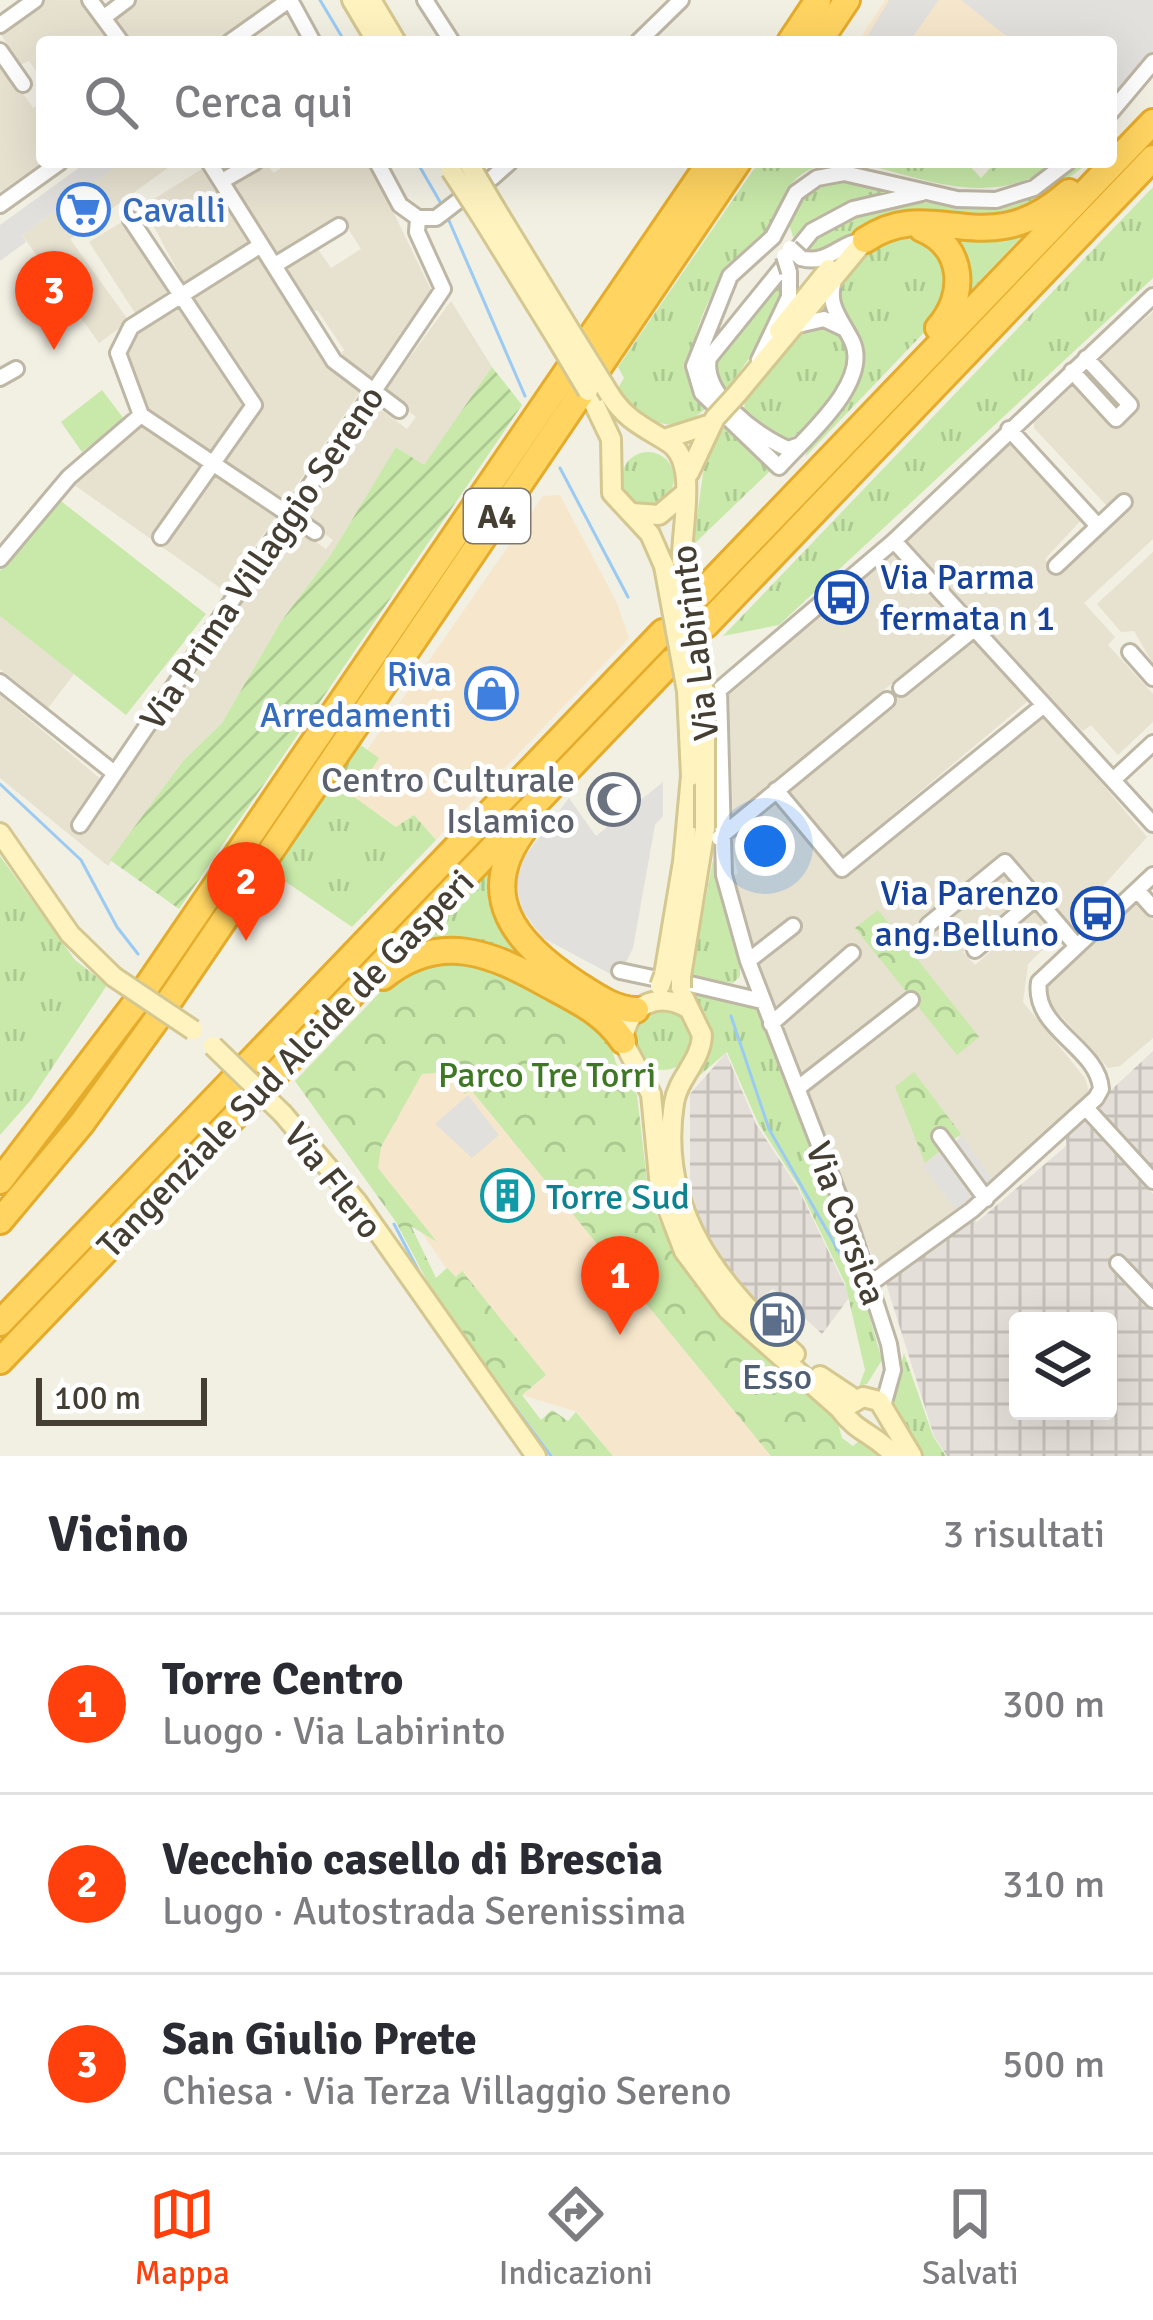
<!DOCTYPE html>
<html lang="it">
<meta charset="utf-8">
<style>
:root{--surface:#fff;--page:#f2f2f3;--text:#2b2b33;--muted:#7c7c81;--line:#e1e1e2;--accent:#ff400d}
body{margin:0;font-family:Signika,sans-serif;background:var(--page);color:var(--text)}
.controls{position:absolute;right:36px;bottom:36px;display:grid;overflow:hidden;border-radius:12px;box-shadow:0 12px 48px #0002}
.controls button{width:108px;height:108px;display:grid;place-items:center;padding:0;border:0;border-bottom:3px solid var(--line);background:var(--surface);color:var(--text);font:60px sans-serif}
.scale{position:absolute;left:36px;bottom:30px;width:171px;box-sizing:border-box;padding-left:12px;border:6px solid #443e33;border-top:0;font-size:33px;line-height:42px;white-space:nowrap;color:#443e33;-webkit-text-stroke:9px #fff;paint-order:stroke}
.you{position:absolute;left:765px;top:846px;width:42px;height:42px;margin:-30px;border:9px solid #fff;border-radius:50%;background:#1a73e8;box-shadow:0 0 0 18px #1a73e833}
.badge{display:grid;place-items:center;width:78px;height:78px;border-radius:50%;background:var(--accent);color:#fff;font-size:39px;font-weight:700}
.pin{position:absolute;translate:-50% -99px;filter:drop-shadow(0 3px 6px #0008)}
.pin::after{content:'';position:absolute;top:63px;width:42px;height:36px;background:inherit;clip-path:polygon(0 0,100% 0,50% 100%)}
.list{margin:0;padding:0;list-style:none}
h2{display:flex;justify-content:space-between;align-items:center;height:156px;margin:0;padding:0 48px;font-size:51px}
h2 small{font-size:39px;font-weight:400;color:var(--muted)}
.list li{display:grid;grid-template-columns:78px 1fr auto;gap:36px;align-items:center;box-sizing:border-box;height:180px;padding:0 48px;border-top:3px solid var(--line)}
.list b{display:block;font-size:45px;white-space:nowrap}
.list p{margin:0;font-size:39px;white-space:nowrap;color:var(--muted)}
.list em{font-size:39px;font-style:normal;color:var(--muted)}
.icon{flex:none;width:66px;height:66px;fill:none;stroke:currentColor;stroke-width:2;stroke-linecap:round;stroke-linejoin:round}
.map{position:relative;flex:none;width:1153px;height:1456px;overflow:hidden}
.search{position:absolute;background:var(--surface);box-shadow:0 12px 48px #0002;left:36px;right:36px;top:36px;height:132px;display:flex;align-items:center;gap:30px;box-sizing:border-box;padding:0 42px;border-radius:12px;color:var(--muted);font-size:45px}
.sheet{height:696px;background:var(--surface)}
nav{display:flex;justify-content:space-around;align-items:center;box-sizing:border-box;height:168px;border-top:3px solid var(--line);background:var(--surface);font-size:33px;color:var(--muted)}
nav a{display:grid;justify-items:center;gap:6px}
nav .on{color:var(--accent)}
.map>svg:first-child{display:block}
.residential{fill:#e7e1d0}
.commercial{fill:#f6e7cc}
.industrial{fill:url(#industrial-grid);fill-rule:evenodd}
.grass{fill:url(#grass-tufts)}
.park{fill:url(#park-crowns)}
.garden{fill:url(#garden-furrows)}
.pitch{fill:#c8e9a9}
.parking{fill:#e2e0dc}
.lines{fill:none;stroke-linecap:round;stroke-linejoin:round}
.stream{stroke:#9bcaf3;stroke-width:3}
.street-casing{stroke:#beb7a5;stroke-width:20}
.secondary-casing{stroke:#d4c790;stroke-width:24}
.highway-casing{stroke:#e5ab2a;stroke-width:30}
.street{stroke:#fff;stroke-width:14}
.secondary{stroke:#fff4c0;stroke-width:18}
.highway{stroke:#ffd461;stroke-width:24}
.street-bridge-casing{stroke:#beb7a5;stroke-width:20;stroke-linecap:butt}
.secondary-bridge-casing{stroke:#d4c790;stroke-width:24;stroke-linecap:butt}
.street-bridge{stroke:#fff;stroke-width:14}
.secondary-bridge{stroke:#fff4c0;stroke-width:18}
.labels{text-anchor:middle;stroke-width:10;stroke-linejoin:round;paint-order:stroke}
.shield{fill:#fff;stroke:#7c7870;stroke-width:3}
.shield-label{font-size:33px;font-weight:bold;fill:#443e33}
.shop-label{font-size:36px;fill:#366cbe;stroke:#fff;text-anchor:start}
.street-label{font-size:36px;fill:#443e33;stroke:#fff}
.transit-label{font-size:36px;fill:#164399;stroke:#fff;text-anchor:start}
.worship-label{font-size:36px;fill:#5b616d;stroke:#fff;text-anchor:end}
.park-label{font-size:36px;fill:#3f7824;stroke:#fff}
.culture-label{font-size:36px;fill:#0d838f;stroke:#fff;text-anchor:start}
.service-label{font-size:36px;fill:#4e5e75;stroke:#fff}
</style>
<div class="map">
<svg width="1153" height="1456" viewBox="0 0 1153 1456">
<defs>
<pattern id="industrial-grid" width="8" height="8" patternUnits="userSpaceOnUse" patternTransform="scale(3)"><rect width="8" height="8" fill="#e4dfd8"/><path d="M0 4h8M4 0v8" fill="none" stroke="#c5c0ba"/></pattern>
<pattern id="grass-tufts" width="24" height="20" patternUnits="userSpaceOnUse" patternTransform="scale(3)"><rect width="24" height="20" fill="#c8e9a9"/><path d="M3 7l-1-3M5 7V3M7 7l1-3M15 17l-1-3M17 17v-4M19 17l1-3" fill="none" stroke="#adc992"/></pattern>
<pattern id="park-crowns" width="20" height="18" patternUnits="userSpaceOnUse" patternTransform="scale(3)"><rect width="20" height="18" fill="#c8e9a9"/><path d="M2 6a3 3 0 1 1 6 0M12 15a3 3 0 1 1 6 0" fill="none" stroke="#adc992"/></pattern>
<pattern id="garden-furrows" width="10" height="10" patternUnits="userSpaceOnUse" patternTransform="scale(3)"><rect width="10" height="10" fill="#c8e9a9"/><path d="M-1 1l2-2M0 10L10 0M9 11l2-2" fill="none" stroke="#adc992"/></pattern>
</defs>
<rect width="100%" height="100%" fill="#f2efe3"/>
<path class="residential" d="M44,0H80L112,42H42V79L29,61L20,65L0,33Z
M137,0H275L217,42H136L111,19Z
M0,60L33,108L42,102L43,162L0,192Z
M123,162H176L70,239L129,321L99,343L22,235Z
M265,162L274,173L289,162H369L433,294L371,380L339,357L344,350L318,311L307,310L284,268L317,248L331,268L361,249L342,219L279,258L231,183Z
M205,167L252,241L185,285L143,206Z
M125,220L173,288L135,313L89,242Z
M261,255L323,362L361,390L285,502L223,460L262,404L193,296Z
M451,301L492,367L424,466L397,447L332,553L280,623L222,723L183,761L108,866L0,778V695L103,781L75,826L83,831L289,523L326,549L333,540L298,515L373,404L407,429L416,417L384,392Z
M181,305L246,402L213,452L144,407L127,355L134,333Z
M1153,312V539L1084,603L1115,637L1108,645L1153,694V722L1118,755L1091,725L1083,731L1044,693L942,580L946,571L941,565L933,570L902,537L1004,445L1012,444L1083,518L1045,559L1053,569L1129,500L1121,493L1107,506L1034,428V418L1074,381L1116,423L1139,401L1099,357Z
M140,423L206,464L153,539L163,544L215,469L278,514L223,590L73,484Z
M891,547L963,624L733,816L729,693Z
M1153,552V664L1134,631L1121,632L1097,604Z
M0,616L74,674L48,708L0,669Z
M973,636L1028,701L842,857L782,790Z
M1043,714L1147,837L1095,895L1099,900L1069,925L1004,852L911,929L923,940L1004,870L1026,896L963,952L975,965L990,952L989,944L1034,908L1059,934L1028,964L1023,1002L1085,1078L1091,1098L994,1188L956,1133H931L977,1196L880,1276L780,1021L858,960L849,950L780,1017L753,950L733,877L738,873L729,836L778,796L838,873Z
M1129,904L1138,905L1153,920V1038L1120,1066L1108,1068L1044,997L1045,977Z"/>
<path class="commercial" d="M885,0H1153V57L1111,103V42H858Z
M560,495L617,603L629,638L436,840L414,815L397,827L353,797L378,759L367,750L543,496Z
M446,1072L464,1093L470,1089L771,1456H613L577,1412L522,1395L545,1376L461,1272L457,1277L446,1268L377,1168L381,1147L413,1083L422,1074Z"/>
<path class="industrial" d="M1153,1051V1168L1093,1107Z
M726,1053L756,1124L798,1188L846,1288L849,1298L822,1334L773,1289L755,1302L716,1252L690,1199V1094Z
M1081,1117L1153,1194V1456H947L934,1436L884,1277L967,1213L977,1222L1066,1146V1132ZM1018,1321H1108V1411H1018Z"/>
<path class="grass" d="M768,162H838C781,170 789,198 765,235C756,248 739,252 730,265C705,300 670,374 706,408C673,440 643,421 617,390L624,378L618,367L754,169Z
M854,162H966L981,178L996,162L1052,166C988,210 923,177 854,162Z
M1078,162H1090L1020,214L863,233L817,256L805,253C830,208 900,201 945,203C968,204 985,212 1009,206C1038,200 1058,183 1078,162Z
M857,183L895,190L822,217L796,246L789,224C800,191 823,180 857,183Z
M1153,187V278L779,625L723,636Z
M1029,229L965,296L948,236Z
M916,239L937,250L948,279L935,321L805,457C816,419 873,394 863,348C859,329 843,314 837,295C845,261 881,235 916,239Z
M782,278C792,303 742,369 725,391L714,365L718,356Z
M823,325L843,336C844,337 850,354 850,355C851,383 809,433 785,440L744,409C745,384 797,329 823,325Z
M724,426L771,470L693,545L704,467Z
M622 478a26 26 0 1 1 52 0a26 26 0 1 1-52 0Z
M359,744L379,758L354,797L396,827L414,815L436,840L352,927L273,873Z
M0,856L75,960L107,985L30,1101L0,1135Z
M501,856L497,871L545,970L468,941L411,949Z
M713,860L740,963V976L733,983L691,978Z
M692,991L758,1009L846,1235L882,1360L867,1384L859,1386L865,1370L845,1283L798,1185L758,1123L727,1052L692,1082C726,1036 710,1037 692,991Z
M633 1040a30 30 0 1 1 60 0a30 30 0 1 1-60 0Z
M904,1353L933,1436L946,1456H920L890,1407Z"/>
<path class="park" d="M878,910L979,1037L957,1055L855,928Z
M438,959L491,965L606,1031L616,1063L637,1095L649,1199L682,1267L738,1332L834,1410L842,1438L853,1446L860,1440L886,1456H771L471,1090L465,1094L446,1072L422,1074L381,1147L378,1168L437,1242L411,1226L436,1278L447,1268L456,1277L462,1271L546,1375L522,1395L541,1420L552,1410L568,1421L576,1412L613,1456H553L435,1296L396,1222L295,1081L388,984Z
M914,1072L961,1134L925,1163L895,1087Z"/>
<path class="garden" d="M492,367L522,405L179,909L110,860L183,761L222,723L280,623L332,553L396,447L424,465Z"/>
<path class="pitch" d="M102,390L124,419L82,452L61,422Z
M57,498L206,614L126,715L0,616V571Z"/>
<path class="parking" d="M889,0H939L909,42H864Z
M961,0H1153V52L1111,99V42H1014Z
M87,162H123L22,235L26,242L0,261V225Z
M663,782V816L655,825L633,948L618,978L543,938L522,910L516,882L525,856L569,798L596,836Z
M468,1095L499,1135L472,1158L435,1124Z
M962,1136L994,1182L957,1211L923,1166Z"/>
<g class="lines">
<path class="stream" d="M320,0L345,42
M417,162L443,207
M447,216L525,396
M560,468L628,597
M0,784L81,860L117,927L138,954
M731,1016L769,1129L842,1257
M394,1224L426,1285
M459,1332L551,1456"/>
<defs>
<path id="street" d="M90,0L121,42
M290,0L313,42
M425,0L452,42
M103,18L127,0
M0,25L35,0
M230,42L289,0
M638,42L681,0
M0,51L23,84
M1111,112L1153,62
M209,162L334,361L399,410
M377,162L400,205L418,218
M492,178L510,162
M222,181L255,162
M0,205L60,162
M418,218H436L462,198
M131,220L254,405L161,537
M801,258C827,266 840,242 865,240
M275,265L339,226
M834,280C826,305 841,319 852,341C872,383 803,439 779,467L702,393L694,366L730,276L773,237L796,193L817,178L844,173L957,199L996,200L1034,188L1068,162
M798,325L824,319L843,328
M759,360L789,297V272
M1072,371L1116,419L1130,405L1086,358
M0,378L16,369
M141,415L315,532
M1009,429L1098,526
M797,446L788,449C757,436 701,394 709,358L812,231L853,209L922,193
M894,541L1153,824
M0,559L69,477L141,415L118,353L131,327L261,245
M1056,566L1124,502
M1130,652L1153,678
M0,682L113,772
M901,688L974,629
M1113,780L1153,743
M776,790L842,869L1044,705
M80,825L443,289L417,232L418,218
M719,838L887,700
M1137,890L1153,908
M928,925L1005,862L1075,944
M975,950L1036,898
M748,961L793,926
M620,971L653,978
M690,984L762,1001
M771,1024L852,953
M798,1088L911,1000
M1087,1109L1153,1181
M940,1136L986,1199
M1118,1263L1153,1300
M871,1283L972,1210L1096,1098L1101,1089C1098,1047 1032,1029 1039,982L1153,875
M883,1406L893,1370L889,1344L852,1230L748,961L724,875L719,690L894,541L1153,296"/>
<path id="secondary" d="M352,0L377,42
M371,0L396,42
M495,208L569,329
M481,216L557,339
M779,331L829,269
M588,391L611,439L612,493L650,534L664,566
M737,394L865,240
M610,395C626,420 644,427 668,442C701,462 679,533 682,569
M664,439L711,424
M689,473L715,418
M632,513L659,515L685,493
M0,833L70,934L114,977
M664,975L683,862L691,776
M681,976L705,828
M684,998L702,1035C701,1062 678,1077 674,1103C657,1211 720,1287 795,1354
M689,1009C658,990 627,1005 623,1041L651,1094L660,1188L684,1251L728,1310L839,1408C858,1434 874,1433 895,1456
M283,1114L357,1202L536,1456
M820,1376L856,1400
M851,1404L863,1397L879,1401L912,1456"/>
<path id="highway" d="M790,42L818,0
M819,42L847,0
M922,229C965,247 967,296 938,328
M865,240C934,193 985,267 1069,192
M699,595L1153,122
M706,625L1153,158
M527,826C472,895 517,945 577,984C594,995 615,1010 636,1010
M383,977C440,931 491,953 548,985C578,1001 604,1013 623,1041
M0,1181L137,1001L710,162
M0,1221L82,1123L159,1016L738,162
M0,1323L663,632
M0,1361L671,662"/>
</defs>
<use href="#street" class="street-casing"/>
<use href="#secondary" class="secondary-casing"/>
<use href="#highway" class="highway-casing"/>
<use href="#street" class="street"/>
<use href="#secondary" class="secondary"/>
<use href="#highway" class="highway"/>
<defs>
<path id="street-bridge" d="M790,248L801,258
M784,256L789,272"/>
<path id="secondary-bridge" d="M468,162L495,208
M451,170L481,216
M569,329L610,395
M557,339L588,391
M715,418L737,394
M664,566L687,691L691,776
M682,569L705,698V828
M681,976V988
M114,977L193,1030
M660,986L664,975
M213,1046L283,1114"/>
</defs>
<use href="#street-bridge" class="street-bridge-casing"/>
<use href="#secondary-bridge" class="secondary-bridge-casing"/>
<use href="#street-bridge" class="street-bridge"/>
<use href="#secondary-bridge" class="secondary-bridge"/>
</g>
<defs>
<symbol id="supermarket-ring" viewBox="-11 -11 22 22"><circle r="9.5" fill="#fff" stroke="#3f7fe0" stroke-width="1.5"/><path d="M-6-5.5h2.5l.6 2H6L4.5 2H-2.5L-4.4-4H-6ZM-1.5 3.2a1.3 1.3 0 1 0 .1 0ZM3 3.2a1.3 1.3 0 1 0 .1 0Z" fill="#3f7fe0"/></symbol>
<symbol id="bus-ring" viewBox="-11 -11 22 22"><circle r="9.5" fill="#fff" stroke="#1a4fb4" stroke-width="1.5"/><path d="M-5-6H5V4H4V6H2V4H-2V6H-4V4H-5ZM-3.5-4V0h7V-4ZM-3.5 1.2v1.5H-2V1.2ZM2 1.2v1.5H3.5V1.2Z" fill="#1a4fb4"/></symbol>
<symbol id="shop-ring" viewBox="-11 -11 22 22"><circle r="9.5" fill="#fff" stroke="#3f7fe0" stroke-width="1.5"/><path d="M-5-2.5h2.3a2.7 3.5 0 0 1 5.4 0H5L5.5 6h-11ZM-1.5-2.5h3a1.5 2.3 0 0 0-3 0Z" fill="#3f7fe0"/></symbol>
<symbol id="mosque-ring" viewBox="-11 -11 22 22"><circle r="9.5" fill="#fff" stroke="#6b7280" stroke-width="1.5"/><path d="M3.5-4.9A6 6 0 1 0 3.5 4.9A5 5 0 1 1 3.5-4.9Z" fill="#6b7280"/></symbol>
<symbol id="building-ring" viewBox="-11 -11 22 22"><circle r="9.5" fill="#fff" stroke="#0f9aa8" stroke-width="1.5"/><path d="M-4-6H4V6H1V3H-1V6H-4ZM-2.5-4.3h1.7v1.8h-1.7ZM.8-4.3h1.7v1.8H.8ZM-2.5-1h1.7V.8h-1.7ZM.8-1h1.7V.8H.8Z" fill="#0f9aa8"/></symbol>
<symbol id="fuel-ring" viewBox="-11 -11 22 22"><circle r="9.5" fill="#fff" stroke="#5c6f8a" stroke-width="1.5"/><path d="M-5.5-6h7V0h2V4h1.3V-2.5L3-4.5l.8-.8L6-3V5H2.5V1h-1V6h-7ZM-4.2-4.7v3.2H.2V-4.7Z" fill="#5c6f8a"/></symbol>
</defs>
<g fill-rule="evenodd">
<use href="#supermarket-ring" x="54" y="180" width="59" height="59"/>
<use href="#bus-ring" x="812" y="568" width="59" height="59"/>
<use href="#shop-ring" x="462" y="664" width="59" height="59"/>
<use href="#mosque-ring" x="584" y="770" width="59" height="59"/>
<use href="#bus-ring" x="1068" y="884" width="59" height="59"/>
<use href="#building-ring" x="478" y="1166" width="59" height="59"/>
<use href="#fuel-ring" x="748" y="1290" width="59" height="59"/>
</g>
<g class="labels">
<rect class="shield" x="464" y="489" width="66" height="54" rx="9"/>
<g class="shield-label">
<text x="497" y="528">A4</text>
</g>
<g class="shop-label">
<text x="122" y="222">Cavalli</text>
<text x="452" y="686" text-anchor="end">Riva<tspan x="452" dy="41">Arredamenti</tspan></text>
</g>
<g class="street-label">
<text transform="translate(261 557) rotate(-56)" y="13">Via Prima Villaggio Sereno</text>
<text transform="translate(694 643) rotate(-97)" y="13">Via Labirinto</text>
<text transform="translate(285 1063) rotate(-46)" y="13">Tangenziale Sud Alcide de Gasperi</text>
<text transform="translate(334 1180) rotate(52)" y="13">Via Flero</text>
<text transform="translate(847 1223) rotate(70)" y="13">Via Corsica</text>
</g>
<g class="transit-label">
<text x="880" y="589">Via Parma<tspan x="880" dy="41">fermata n 1</tspan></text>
<text x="1059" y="905" text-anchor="end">Via Parenzo<tspan x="1059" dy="41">ang.Belluno</tspan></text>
</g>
<g class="worship-label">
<text x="575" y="792">Centro Culturale<tspan x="575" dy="41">Islamico</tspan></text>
</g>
<g class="park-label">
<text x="547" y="1087">Parco Tre Torri</text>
</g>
<g class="culture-label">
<text x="546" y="1209">Torre Sud</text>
</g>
<g class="service-label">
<text x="777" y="1389">Esso</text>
</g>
</g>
</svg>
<div class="controls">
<button><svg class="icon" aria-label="layers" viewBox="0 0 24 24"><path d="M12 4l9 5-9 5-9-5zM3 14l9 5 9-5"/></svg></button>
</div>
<div class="scale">100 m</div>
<div class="you"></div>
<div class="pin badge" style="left:620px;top:1335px">1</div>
<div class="pin badge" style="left:246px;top:941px">2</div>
<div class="pin badge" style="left:54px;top:350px">3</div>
<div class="search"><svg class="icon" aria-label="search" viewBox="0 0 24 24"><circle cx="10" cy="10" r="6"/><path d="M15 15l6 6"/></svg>Cerca qui</div>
</div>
<section class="sheet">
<h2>Vicino<small>3 risultati</small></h2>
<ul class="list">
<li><span class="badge">1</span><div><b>Torre Centro</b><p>Luogo · Via Labirinto</p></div><em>300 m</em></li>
<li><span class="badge">2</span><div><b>Vecchio casello di Brescia</b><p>Luogo · Autostrada Serenissima</p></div><em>310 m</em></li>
<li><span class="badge">3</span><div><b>San Giulio Prete</b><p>Chiesa · Via Terza Villaggio Sereno</p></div><em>500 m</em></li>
</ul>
</section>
<nav>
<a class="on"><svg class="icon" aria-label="map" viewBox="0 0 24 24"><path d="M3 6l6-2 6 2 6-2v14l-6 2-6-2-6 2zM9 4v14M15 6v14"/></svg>Mappa</a>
<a><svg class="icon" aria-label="directions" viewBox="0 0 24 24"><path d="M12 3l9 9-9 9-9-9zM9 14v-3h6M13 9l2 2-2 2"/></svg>Indicazioni</a>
<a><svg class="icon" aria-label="saved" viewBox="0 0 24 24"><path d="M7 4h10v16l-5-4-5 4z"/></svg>Salvati</a>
</nav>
